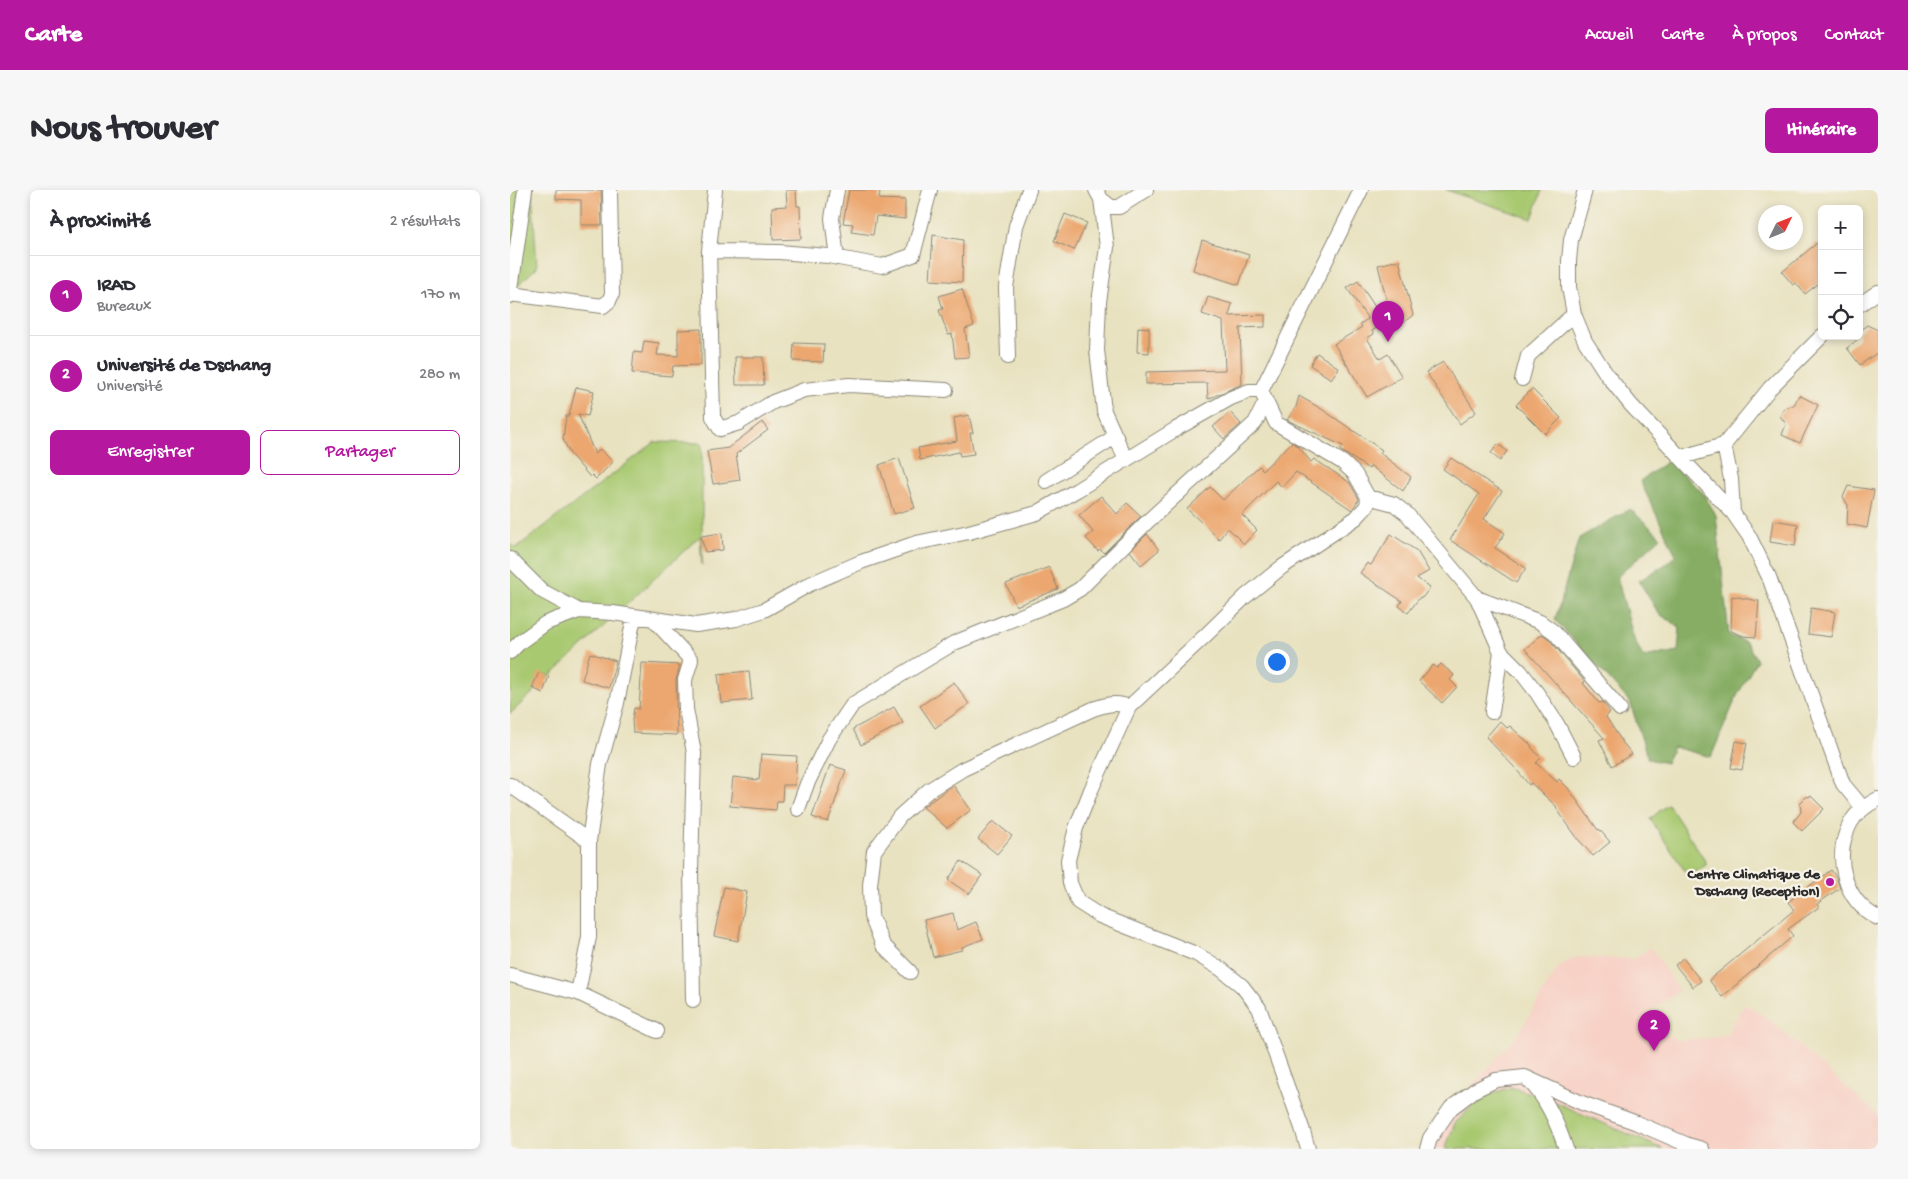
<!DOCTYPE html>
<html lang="fr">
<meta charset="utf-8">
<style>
:root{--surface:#fff;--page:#f7f7f7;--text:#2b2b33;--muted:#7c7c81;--line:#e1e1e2;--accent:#b5179e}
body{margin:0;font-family:"Gochi Hand",sans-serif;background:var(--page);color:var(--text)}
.controls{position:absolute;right:15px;top:15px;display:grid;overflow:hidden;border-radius:8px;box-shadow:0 2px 8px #0003}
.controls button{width:45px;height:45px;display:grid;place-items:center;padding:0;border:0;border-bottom:1px solid var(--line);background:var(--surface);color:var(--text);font:25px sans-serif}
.compass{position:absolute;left:1248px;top:15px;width:45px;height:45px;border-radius:50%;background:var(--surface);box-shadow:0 2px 8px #0003;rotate:47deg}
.you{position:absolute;left:766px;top:471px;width:18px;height:18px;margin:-12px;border:4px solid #fff;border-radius:50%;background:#1a73e8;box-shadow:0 0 0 8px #1a73e833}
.badge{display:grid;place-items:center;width:32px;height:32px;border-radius:50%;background:var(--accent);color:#fff;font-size:16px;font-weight:700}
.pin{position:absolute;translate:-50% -41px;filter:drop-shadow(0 1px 2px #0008)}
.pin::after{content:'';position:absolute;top:26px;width:18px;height:15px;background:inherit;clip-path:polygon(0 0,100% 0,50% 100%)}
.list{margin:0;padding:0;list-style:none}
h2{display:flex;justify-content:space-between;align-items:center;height:65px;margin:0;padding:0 20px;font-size:21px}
h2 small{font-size:16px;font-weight:400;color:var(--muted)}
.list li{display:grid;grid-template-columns:32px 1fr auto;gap:15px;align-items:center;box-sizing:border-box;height:80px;padding:0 20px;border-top:1px solid var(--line)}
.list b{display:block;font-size:19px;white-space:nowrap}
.list p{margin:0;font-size:16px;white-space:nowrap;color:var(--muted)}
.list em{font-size:16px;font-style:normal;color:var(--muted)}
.actions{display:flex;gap:10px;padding:15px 20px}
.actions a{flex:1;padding:11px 0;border:1px solid var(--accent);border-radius:8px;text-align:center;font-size:18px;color:var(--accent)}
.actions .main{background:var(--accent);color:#fff}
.icon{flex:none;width:28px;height:28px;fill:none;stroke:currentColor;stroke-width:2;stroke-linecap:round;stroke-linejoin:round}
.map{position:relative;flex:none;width:1368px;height:959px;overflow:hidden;border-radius:8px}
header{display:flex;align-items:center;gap:30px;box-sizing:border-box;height:70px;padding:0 25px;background:var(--accent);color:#fff}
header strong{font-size:24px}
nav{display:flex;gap:28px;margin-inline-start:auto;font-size:18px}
.intro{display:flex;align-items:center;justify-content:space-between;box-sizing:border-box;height:120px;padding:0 30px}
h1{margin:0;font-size:35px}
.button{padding:12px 22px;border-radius:8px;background:var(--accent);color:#fff;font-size:18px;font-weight:700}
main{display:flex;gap:30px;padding:0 30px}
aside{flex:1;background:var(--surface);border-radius:8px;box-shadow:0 2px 8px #0003}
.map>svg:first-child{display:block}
.built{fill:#f7d1c6}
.green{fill:#a9c971;stroke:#6a7a4e}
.forest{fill:#86ad63;stroke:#586c47}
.building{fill:#eca770}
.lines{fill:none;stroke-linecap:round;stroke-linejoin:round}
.minor-casing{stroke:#8a8676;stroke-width:16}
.minor{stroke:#fff;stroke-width:14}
.poi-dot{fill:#b5179e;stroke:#f7f3e8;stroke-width:2}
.labels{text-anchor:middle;stroke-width:4.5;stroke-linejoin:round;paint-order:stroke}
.poi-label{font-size:15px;font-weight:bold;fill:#2b2b2b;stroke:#f7f3e8;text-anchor:end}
</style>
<header>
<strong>Carte</strong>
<nav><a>Accueil</a><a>Carte</a><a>À propos</a><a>Contact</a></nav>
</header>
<div class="intro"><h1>Nous trouver</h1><a class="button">Itinéraire</a></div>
<main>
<aside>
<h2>À proximité<small>2 résultats</small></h2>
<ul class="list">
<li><span class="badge">1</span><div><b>IRAD</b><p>Bureaux</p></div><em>170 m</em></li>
<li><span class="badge">2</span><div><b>Université de Dschang</b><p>Université</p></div><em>280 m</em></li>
</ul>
<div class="actions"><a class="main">Enregistrer</a><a>Partager</a></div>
</aside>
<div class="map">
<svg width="1368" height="959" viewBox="0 0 1368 959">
<rect width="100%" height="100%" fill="#f7f3e8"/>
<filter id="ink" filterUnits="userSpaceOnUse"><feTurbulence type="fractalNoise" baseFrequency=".02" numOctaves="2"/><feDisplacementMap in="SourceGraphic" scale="10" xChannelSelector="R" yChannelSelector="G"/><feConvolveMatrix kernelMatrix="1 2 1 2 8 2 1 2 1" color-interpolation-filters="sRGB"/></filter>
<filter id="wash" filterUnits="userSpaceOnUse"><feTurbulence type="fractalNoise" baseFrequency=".0096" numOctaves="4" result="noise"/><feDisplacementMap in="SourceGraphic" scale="20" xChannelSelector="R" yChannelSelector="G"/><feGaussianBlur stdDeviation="1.12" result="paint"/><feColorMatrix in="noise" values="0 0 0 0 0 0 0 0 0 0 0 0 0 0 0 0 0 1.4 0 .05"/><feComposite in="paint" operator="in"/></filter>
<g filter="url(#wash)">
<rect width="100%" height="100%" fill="#e8e2c0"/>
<path class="built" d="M1141,757L1169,801L1136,824L1143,835L1166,850L1200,848L1217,844L1234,814L1256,827L1368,925V959H922L924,947L956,902L1009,843L1049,776L1067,767L1124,769Z"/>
<path class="green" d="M0,0H22L27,77L0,103Z
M936,0H1032L1022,29Z
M145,252L192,253V375L190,346L0,524V354L6,358Z
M1158,614L1197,674L1179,687L1140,629Z
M1001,897L1033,907L1153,959H935L945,933L972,907Z"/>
<path class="forest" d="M1158,271L1193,303L1206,325L1219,445L1236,452L1247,470L1227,506L1201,567L1163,557L1156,573L1138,569L1120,512L1045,430L1069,348L1120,319L1151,347L1107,387L1124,449L1133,467L1168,461L1170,437L1149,424L1129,391L1156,374L1166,365L1130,291Z"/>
<g id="blocks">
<path class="building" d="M46,0H91L92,35H71V10L46,9Z
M276,0H286L287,16H290L291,49L263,50L262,17L277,16Z
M339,0H370L369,9L395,10V29L366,26L363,45L341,42L343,34L333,33Z
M555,24L577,33L564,60L544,51Z
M423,45L453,50L452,92L420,90Z
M692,50L739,65L729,95L683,80Z
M1307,53L1312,58V91L1295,104L1286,93L1283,95L1272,82Z
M889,70L903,125L888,137L881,129L868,75Z
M848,91L875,132L862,141L864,144L857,148L870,169L878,164L892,187L857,207L824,154L852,137L850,134L858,129L837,98Z
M452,99L464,136L455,139L459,167L445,168L442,144L438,145L429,120L433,119L429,106Z
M698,107L722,114L719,126L755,125V137L730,138L732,194L698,209L697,193L636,194V182L715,180L713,131L692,124Z
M1357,135L1368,140V162L1350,175L1337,158L1348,149L1350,141Z
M628,137L639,138V163L627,162Z
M191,139V175L163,176L162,186L122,183L124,162L132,163L134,151L149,153L147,165L168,166V140Z
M284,153L314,154L313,172L283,171Z
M807,163L829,178L821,189L800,175Z
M225,167H253L254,195H226Z
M933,172L966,222L950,234L916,182Z
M66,197L84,201L78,226L68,224L85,264L90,259L103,272L86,289L82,285L80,287L60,264L53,249L56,226H59Z
M1022,199L1051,228L1035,244L1006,215Z
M1289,205L1308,215L1290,253L1272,245L1276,234L1270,226L1274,218L1284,215Z
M789,206L810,218L872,260L870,263L901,287L893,301L861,276L859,279L830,260L833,256L777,230L786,217Z
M720,222L731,234L714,249L703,237Z
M459,225L463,243H460L464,264L450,266L449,262L410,270L408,258L447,251L444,228Z
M252,232L258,240L226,264L230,290L203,294L197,261L218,258Z
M782,252L788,256L801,272L804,269L839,292L849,309L842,320L786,282L772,297L766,291L732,325L747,340L734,354L718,338L709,349L677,319L700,297L713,310L749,276L753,280Z
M988,254L997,261L990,271L981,263Z
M389,268L405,318L384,324L369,275Z
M941,268L992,301L974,329L995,343L985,358L1016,378L1006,393L940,350L969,304L933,279Z
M1338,296L1364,300L1357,338L1337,334L1338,315L1333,307Z
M591,306L607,324L617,313L631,326L594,363L590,359L588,361L576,348L583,342L569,325Z
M1263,330L1288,334L1285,356L1260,352Z
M212,343L213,360L195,362L191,346Z
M637,344L649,360L631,375L620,361Z
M881,344L907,361L919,381L907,388L920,398L912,408L910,407L898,423L889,416L892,411L850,383L857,373L861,375Z
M539,377L548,399L506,416L496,394Z
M1222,406L1249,411L1246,447L1233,446L1221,441Z
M1301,418L1325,422L1321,447L1298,444Z
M1032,444L1038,448L1075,492L1073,493L1089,513L1092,512L1100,522L1096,527L1113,553L1122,564L1102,576L1089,550L1094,548L1015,459Z
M80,463L106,471L99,498L72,490Z
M132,473L170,475L166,490L167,545L123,543L122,530L124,518L129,519Z
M931,474L944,485L940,490L947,497L932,513L909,491L923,475L927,478Z
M239,481L242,510L211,513L208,484Z
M29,482L39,486L33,503L22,498Z
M444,492L459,514L425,538L410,516Z
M384,517L393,533L351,555L343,539Z
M990,531L997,538L1000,536L1022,556L1021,557L1031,568L1026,573L1047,592L1049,589L1058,598L1088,640L1089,639L1100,652L1083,666L1068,649L1046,618L1047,617L1021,593L1019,595L1006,579L976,547Z
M1226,551L1237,553L1232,580L1221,578Z
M251,564L287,566L285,595H273L272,611H267L266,620L220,616L223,587L249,590Z
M320,575L336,580L318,632L302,627Z
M443,595L461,620L437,638L413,617Z
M1301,606L1314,619L1292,641L1283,632L1291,622L1290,613L1296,607Z
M483,631L502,646L487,664L468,649Z
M451,671L472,685L459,704L438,690Z
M1321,680L1326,687L1330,698L1307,714L1309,717L1278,739L1283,746L1212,807L1199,790L1284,720L1278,712Z
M214,697L237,702L228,751L204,746Z
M443,723L447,740L466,732L473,749L452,757V760L423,767L414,730Z
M1173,768L1191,791L1183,797L1165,775Z"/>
</g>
</g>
<g filter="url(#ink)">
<use href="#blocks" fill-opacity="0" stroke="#8a8676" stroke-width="1"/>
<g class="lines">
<defs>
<path id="minor" d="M205,0L199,61L203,227L210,239L229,233L263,212L294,200L339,195L436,200
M327,0L322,28L327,68
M586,0L591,9L597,57L589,112L587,160L594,221L616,270
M1075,0L1061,50L1059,71V97L1064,124L1075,151L1097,185L1121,215L1223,323L1239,346L1259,387L1333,594L1353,618
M591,9L601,17H609L636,0
M199,61L269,62L318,66L372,76L403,65L420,0
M0,104L93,116L99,111L102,104L100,0
M0,106L15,0
M1349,115L1368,102
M498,167L496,97L506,36L519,0
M1012,189L1018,166L1064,124
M1214,255L1221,289L1223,323
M1172,267L1214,255L1260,198L1312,146
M536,291L606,246
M858,307L884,314L897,324L967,408L1030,432L1044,442L1110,519
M0,369L32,401L69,421
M967,408L991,462L1011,482L1027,503L1047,534L1064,567
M143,429L181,470L175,490L176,519L184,563L181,681L183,810
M0,462L10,452L36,433L69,421L103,423L186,435L226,429L254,420L300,394L351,372L406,353L459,342L527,323L567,300L666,239L721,208L739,201H751
M982,522L991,462
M0,595L79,651
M1368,609C1357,615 1346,622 1340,634C1323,667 1334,711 1368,728
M288,619L297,594L319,549L343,514L444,453L553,409L570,399L638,331L745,233L755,213
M400,782L373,755L361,726L360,695L364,661L390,626L419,600L453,579L583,519C595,515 606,511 619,517
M0,785L68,803L147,841
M68,803L79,747V651L90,574L107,513L124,427
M1019,891C1037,908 1048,935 1056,959
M798,959L792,938L749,818L732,796L711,779L686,764L590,726L568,712L560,693L558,670L566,638L581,600L619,517L698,443L736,406L772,377L846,328L857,316L858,307L845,284L832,272L766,233L751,201L851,0
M917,959L920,948L941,918L965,900L986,890L1015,887L1072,913L1127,933L1178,955L1192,959"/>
</defs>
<use href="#minor" class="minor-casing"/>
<use href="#minor" class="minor"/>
</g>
</g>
<circle class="poi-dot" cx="1320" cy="692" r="5"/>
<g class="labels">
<g class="poi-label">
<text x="1310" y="688">Centre Climatique de<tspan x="1310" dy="17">Dschang (Reception)</tspan></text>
</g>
</g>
</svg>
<div class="controls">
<button>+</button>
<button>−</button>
<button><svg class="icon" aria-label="locate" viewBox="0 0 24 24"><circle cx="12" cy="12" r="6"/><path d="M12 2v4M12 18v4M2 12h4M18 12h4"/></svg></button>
</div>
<svg class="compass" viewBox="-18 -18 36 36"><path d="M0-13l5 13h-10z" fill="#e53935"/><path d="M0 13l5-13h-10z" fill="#7c7c81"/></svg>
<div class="you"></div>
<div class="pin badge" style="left:878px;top:152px">1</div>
<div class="pin badge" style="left:1144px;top:861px">2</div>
</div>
</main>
